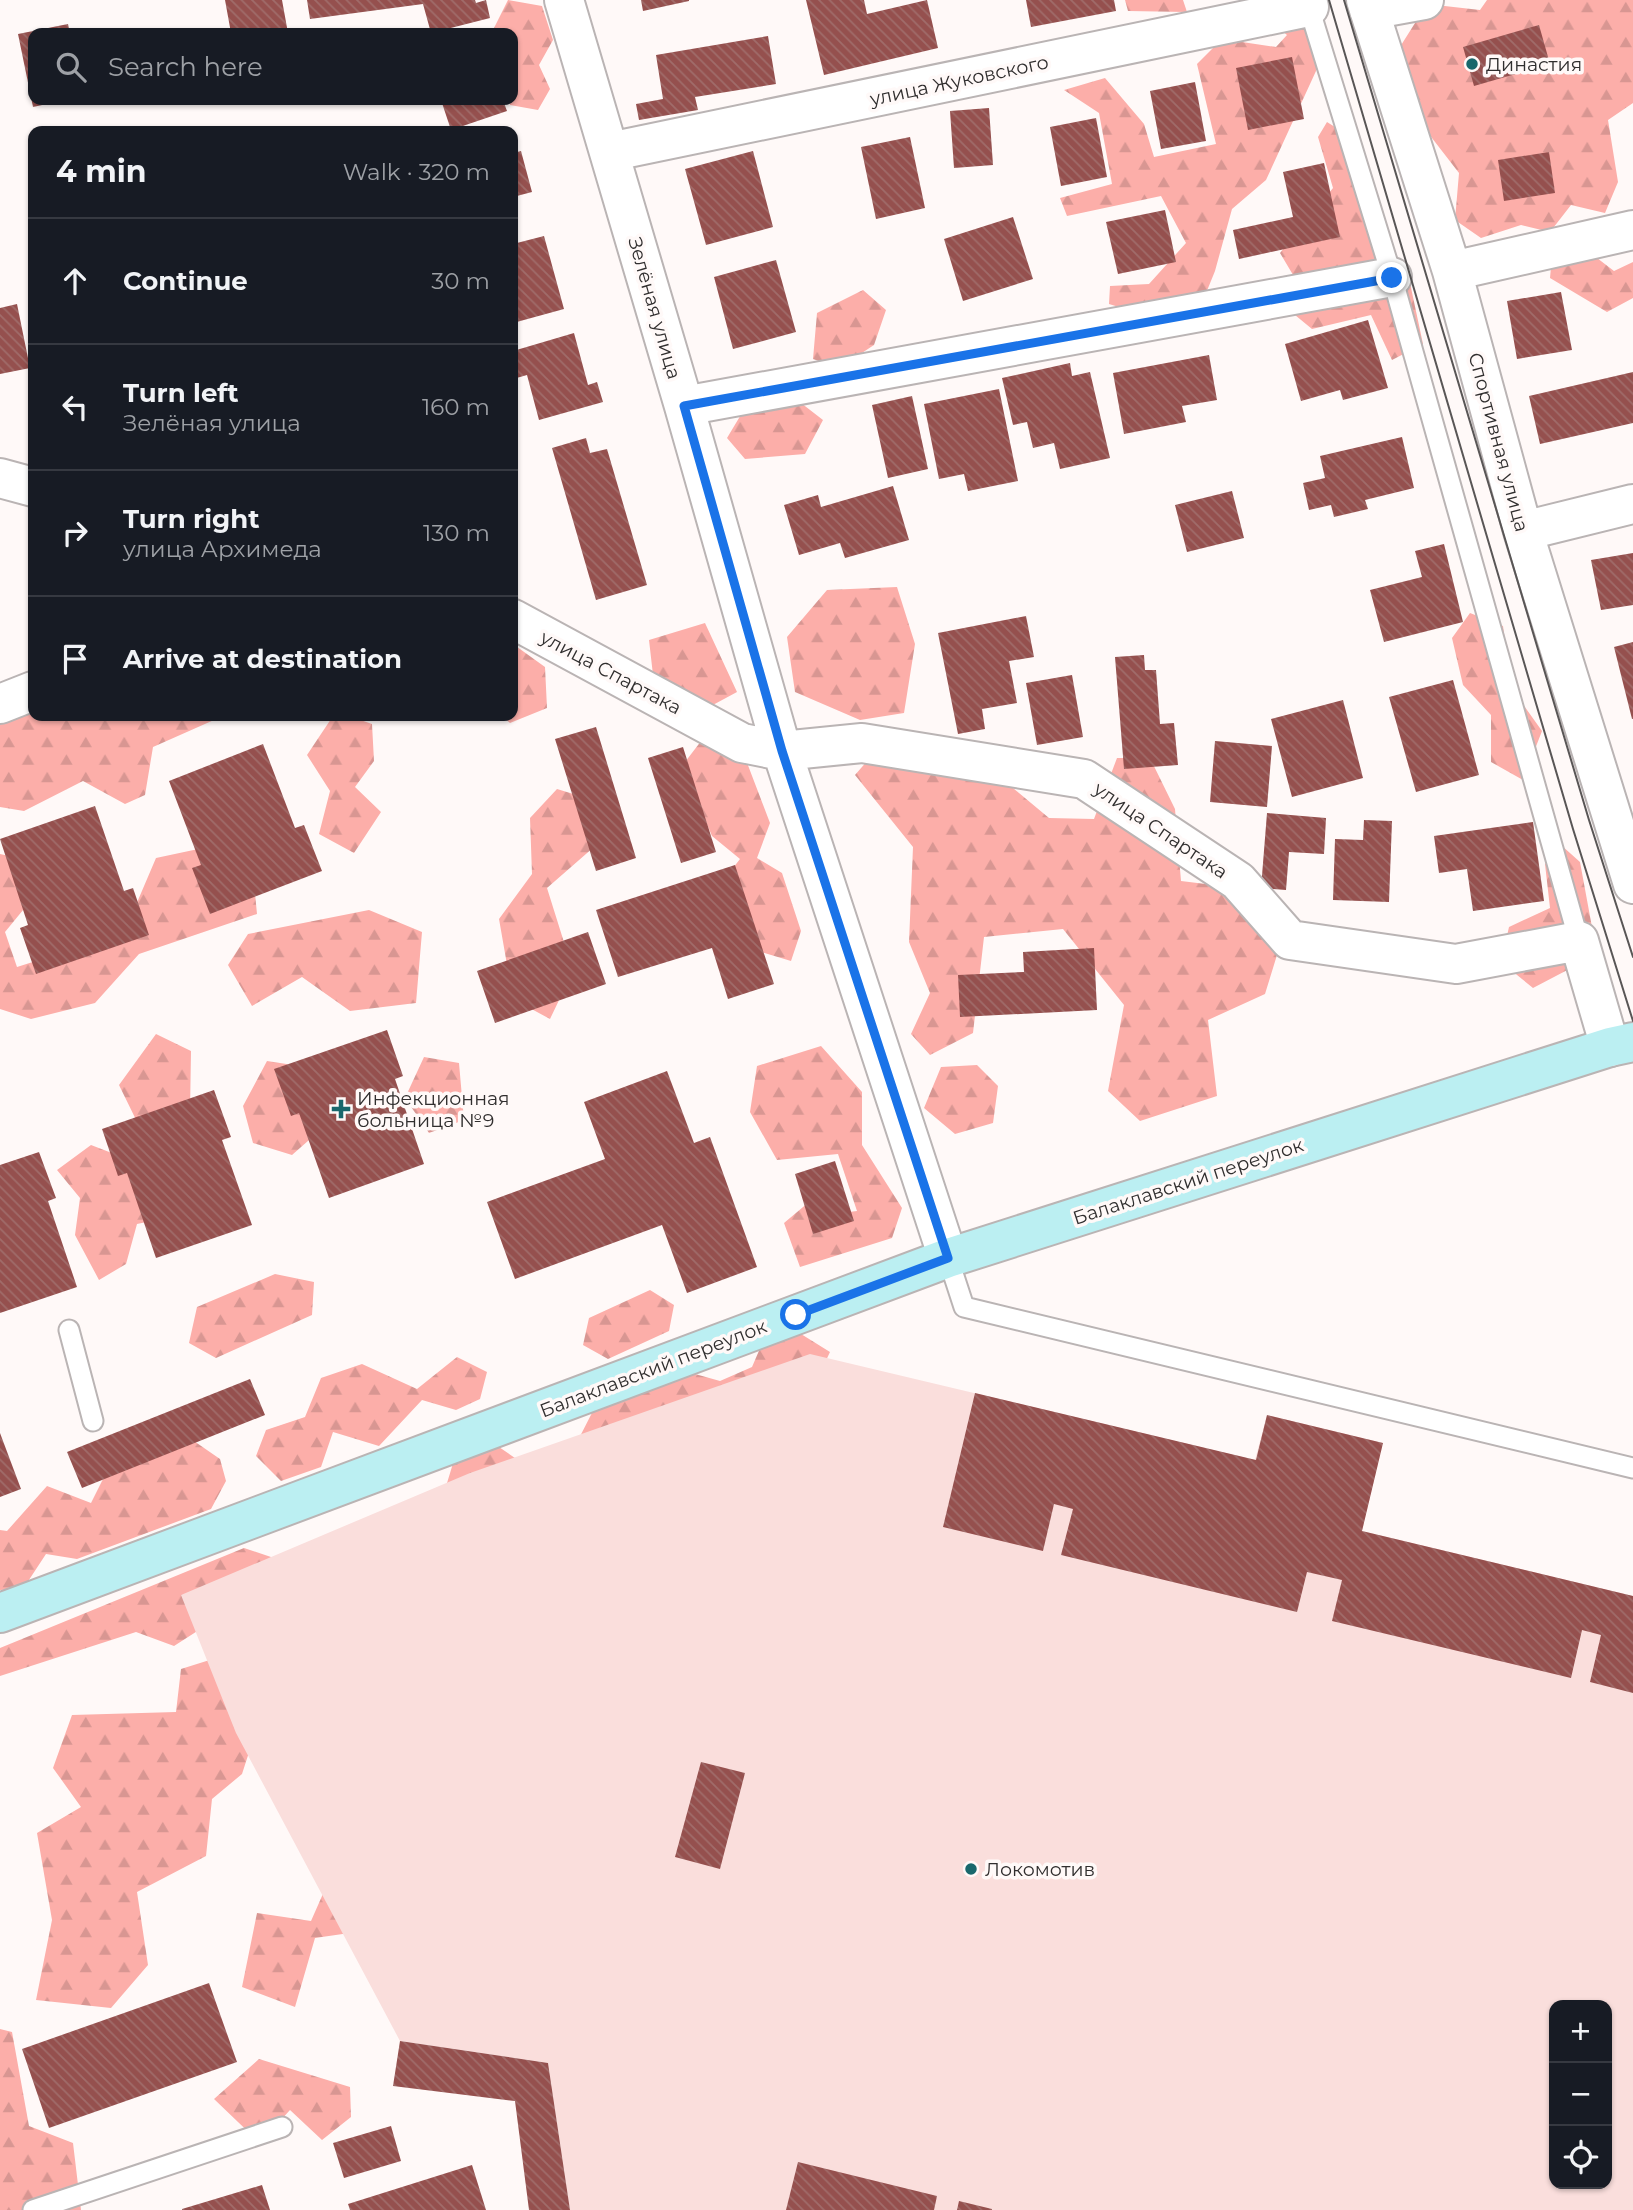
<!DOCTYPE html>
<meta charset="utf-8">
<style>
:root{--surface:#171b24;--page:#20242c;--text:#f1f3f6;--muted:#9ea1a6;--line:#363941}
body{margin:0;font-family:Montserrat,sans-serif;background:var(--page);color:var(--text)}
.controls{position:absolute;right:21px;bottom:21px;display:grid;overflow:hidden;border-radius:14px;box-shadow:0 2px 5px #0004}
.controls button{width:63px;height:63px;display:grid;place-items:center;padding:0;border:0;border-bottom:2px solid var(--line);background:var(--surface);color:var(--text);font:35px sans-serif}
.stop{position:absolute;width:21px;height:21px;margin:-16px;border:5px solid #1a73e8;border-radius:50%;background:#fff}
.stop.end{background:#1a73e8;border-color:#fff;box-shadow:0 2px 7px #0008}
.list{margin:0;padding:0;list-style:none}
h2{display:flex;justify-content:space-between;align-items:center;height:91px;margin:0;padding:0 28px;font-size:30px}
h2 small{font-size:23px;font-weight:400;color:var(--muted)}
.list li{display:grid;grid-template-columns:46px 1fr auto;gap:21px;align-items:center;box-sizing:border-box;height:126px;padding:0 28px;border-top:2px solid var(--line)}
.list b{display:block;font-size:26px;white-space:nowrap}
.list p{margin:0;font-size:23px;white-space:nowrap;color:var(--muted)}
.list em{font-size:23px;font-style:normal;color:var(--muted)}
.icon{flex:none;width:38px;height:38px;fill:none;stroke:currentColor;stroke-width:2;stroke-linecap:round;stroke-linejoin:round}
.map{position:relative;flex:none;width:1633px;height:2210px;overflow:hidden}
.search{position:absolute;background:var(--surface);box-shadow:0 2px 5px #0004;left:28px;top:28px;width:490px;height:77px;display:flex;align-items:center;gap:18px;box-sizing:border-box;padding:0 24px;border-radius:14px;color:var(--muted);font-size:26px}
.panel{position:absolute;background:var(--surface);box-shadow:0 2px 5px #0004;left:28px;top:126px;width:490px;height:595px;border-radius:14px}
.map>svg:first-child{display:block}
.forest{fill:url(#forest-firs)}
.garden{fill:#fadedc;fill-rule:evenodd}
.building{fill:url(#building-back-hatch)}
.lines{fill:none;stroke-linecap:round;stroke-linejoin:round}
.lane-casing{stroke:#bab4b4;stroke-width:23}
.street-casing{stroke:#bab4b4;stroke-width:42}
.secondary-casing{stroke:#bab4b4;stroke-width:42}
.lane{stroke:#fff;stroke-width:19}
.street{stroke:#fff;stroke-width:38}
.secondary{stroke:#bbeff2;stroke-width:38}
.tram{stroke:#595656;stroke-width:2}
.route{stroke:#1a73e8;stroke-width:9}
.poi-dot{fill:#19676c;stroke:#fff9f8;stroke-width:2.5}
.labels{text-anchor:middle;stroke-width:7;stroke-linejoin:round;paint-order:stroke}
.poi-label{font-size:19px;fill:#302e2e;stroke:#fff9f8;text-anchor:start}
.street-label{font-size:19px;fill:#302e2e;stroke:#fff9f8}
</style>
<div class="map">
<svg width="1633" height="2210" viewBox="0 0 1633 2210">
<defs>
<pattern id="forest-firs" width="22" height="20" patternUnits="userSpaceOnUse" patternTransform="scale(1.75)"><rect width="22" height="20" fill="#fcaea9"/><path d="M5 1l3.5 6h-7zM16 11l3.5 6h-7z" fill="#d89692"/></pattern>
<pattern id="building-back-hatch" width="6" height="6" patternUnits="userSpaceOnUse" patternTransform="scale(1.75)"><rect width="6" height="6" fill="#95504e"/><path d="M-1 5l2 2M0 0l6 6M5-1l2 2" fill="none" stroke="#a06c6a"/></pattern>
</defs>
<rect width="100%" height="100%" fill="#fff9f8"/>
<path class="forest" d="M508,0L542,6L553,40L539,65L550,89L538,110L510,105L509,100H513V33L492,32Z
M1125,0H1183L1187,12L1128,11Z
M1487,0H1633V103L1608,120L1618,182L1605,213L1571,205L1550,232L1521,225L1481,238L1455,220L1459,173L1425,129L1393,58L1427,4L1480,10Z
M1259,11L1321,30L1316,71L1266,180L1232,209L1215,271L1202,303L1135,312L1109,304L1110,286L1149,284L1186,243L1161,196L1067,216L1060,198L1112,184L1099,113L1064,90L1105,78L1144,124L1154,157L1216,144L1197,64L1222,39L1276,47L1287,35Z
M1327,122L1346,134L1377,258L1410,283L1423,344L1392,360L1371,315L1312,329L1295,315L1302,290L1280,253L1333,188L1318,137Z
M1584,248L1614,271L1633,262V298L1607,312L1550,278L1552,256Z
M863,290L886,310L874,345L839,368L813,359L817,313Z
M801,403L823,420L805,454L745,459L727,438L742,413Z
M897,587L915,644L904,713L860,720L795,692L787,637L827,590Z
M1470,613L1503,626L1512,689L1542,731L1523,780L1491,762V715L1463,685L1452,638Z
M705,623L737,692L711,706L653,675L649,640Z
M513,644L545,667L547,708L510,723L502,716H513Z
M33,708V716H223L153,747L145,795L125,804L83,781L24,811L0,807V721Z
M333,716H349L372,724L374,761L355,787L381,812L354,853L319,834L330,791L307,755Z
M708,732L741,747L770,823L757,858L782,873L801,931L791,961L745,947L719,886L740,859L712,836L682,766Z
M875,752L1007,783L1049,818L1094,819L1117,758H1150L1175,809L1181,881L1222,886L1277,955L1265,994L1208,1020L1217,1096L1140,1121L1108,1091L1124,1005L1063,929L984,937L973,1033L930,1055L911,1034L930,993L909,942L913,847L855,775Z
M557,789L593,800L602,840L547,888L573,971L550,1019L513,999L499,919L532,874L530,818Z
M217,845L253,873L257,914L139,954L95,1003L31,1019L0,1009V854L28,860L37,893L5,932L17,967L124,933L156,858Z
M1561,845L1580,862L1594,938L1575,966L1533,988L1501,962L1509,927L1550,908L1545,864Z
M369,910L422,932L416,1003L350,1011L302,977L252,1006L228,965L248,934Z
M156,1034L191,1051L190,1113L175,1216L137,1224L126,1264L99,1280L75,1235L80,1198L57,1170L91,1145L130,1160L142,1132L119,1085Z
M821,1046L862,1092V1145L902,1208L892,1238L800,1267L784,1223L809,1202L832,1214L857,1211L838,1154L777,1160L750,1112L757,1066Z
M424,1057L459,1063L464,1120L429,1133L405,1098Z
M267,1061L319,1069L342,1111L292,1155L253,1143L243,1106Z
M977,1065L998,1086L993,1123L955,1134L924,1108L941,1067Z
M275,1274L314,1282L312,1315L216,1358L189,1343L197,1307Z
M650,1290L674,1305L669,1331L608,1359L583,1345L589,1318Z
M801,1334L830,1352L813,1388L727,1417L658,1415L620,1436L593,1497L558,1519L513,1516L490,1502L466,1508L444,1493L454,1460L499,1447L534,1471L571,1454L596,1405L688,1372L720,1381L752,1367L761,1346Z
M457,1357L487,1372L480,1399L456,1410L422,1400L379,1446L333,1432L321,1467L281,1481L256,1456L266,1430L305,1417L321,1378L362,1364L417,1389Z
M191,1439L220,1459L226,1481L211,1509L77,1559L46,1554L23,1589L0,1590V1530L7,1531L47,1486L91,1503L110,1465Z
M244,1548L271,1557L262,1580L213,1621L174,1646L136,1632L0,1676V1648Z
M216,1658L253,1740L242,1774L212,1799L206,1856L137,1892L148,1965L111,2008L36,2000L52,1920L37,1833L81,1807L53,1768L72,1715L176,1712L181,1669Z
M337,1862L391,1927L315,1938L295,2007L242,1987L257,1913L311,1921Z
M0,2029L12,2032L29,2126L73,2143L81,2210H0Z
M259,2059L350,2087L351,2117L322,2140L290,2110L260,2143L214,2099Z"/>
<path class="garden" d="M810,1354L1255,1460L1267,1415L1383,1443L1362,1531L1633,1596V2210H570L548,2063L400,2041L236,1733L181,1595L470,1473ZM1554,2005H1607V2184H1554Z"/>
<path class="building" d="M225,0H282L288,33H231Z
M307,0H475L476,3L486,0L490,18L431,33L423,4L310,19Z
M641,0H689V1L643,11Z
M806,0H864L867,14L927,0L938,48L824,75Z
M1026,0H1114L1116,11L1031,27Z
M68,24L70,33H33V100L61,101L33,107L18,34Z
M1539,25L1550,64L1474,86L1463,47Z
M768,36L776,84L695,97L698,110L639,120L636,104L663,99L656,55Z
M1292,57L1304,119L1248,130L1236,68Z
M1195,82L1206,141L1161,149L1150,91Z
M441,100H503L507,111L451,130Z
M989,108L993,165L954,168L950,111Z
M1096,118L1107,177L1061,186L1050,127Z
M910,137L925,208L876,219L861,147Z
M521,151L532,192L513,197V153Z
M753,151L773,227L706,245L685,169Z
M1549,152L1555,193L1504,201L1498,160Z
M1324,163L1340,237L1239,259L1233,230L1293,217L1283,172Z
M1165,210L1176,262L1118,274L1106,222Z
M1013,217L1033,279L963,301L944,239Z
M544,236L564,309L513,323V244Z
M776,260L796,332L733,349L714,277Z
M1561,292L1572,350L1517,359L1507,301Z
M17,304L30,368L0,374V308Z
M1368,320L1388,388L1343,400L1340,390L1301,401L1285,344Z
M574,333L588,385L597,382L603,402L539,420L527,375L513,379V351Z
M1209,355L1217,400L1182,406L1186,422L1124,434L1113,373Z
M1070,363L1072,376L1090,372L1110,458L1060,469L1054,443L1033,448L1027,422L1013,425L1002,378Z
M1633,372V423L1540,444L1529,396Z
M999,389L1018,481L968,491L964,474L939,479L924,404Z
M912,396L928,469L888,478L872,405Z
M1402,437L1414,488L1365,500L1368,509L1334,517L1331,505L1309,510L1303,483L1325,478L1320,456Z
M586,438L590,453L607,449L647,585L596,600L552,448Z
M893,486L909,540L845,558L840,543L799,555L784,505L818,495L821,507Z
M1232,491L1244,538L1187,552L1175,505Z
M1444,544L1463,622L1384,642L1370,590L1422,577L1415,551Z
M1633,553V605L1601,610L1591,560Z
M1026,616L1034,657L1009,661L1017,703L982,709L985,729L958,734L938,633Z
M1633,642V719H1632L1614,647Z
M1144,655L1145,670H1156L1160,724L1174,723L1178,765L1124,769L1115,657Z
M1072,675L1083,737L1037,745L1026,683Z
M1453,680L1479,775L1416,792L1389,697Z
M1343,700L1363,778L1292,797L1271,719Z
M596,727L636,858L596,871L555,739Z
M1215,741L1272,746L1267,807L1210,802Z
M263,744L295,828L304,825L322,871L210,914L192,868L201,865L169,781Z
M683,747L716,852L681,863L648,758Z
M95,806L124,891L133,888L149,935L36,974L20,928L28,925L0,839Z
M1267,813L1326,818L1324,854L1289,852L1286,890L1261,888Z
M1364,820L1392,821L1389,902L1333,900L1335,839L1363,840Z
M1533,822L1544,901L1473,911L1467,869L1439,873L1434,836Z
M735,865L774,984L728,999L712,948L618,977L596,910Z
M588,932L606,984L495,1023L477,971Z
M1094,948L1097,1010L960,1017L958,975L1024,972L1023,952Z
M387,1030L403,1076L395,1079L424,1164L329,1198L299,1113L291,1116L274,1069Z
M667,1071L694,1143L710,1137L757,1267L687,1293L662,1225L515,1279L487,1202L605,1159L584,1102Z
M214,1090L231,1137L222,1140L252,1225L156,1258L127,1173L118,1176L102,1129Z
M39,1152L56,1198L48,1201L77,1287L0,1313V1165Z
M835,1161L854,1221L813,1234L795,1174Z
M250,1379L265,1415L82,1488L67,1452Z
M975,1393L1256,1460L1267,1415L1383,1443L1362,1531L1633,1596V1693L1590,1682L1601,1635L1582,1630L1571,1678L1332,1621L1342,1580L1307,1572L1297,1612L1061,1555L1073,1509L1054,1504L1043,1551L943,1527Z
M0,1433L21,1489L0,1497Z
M701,1762L745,1773L720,1869L675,1857Z
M209,1983L237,2062L49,2128L22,2049Z
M400,2041L548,2063L570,2210H529L515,2101L393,2086Z
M391,2126L401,2161L344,2178L333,2143Z
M798,2162L937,2196L934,2210H786Z
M472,2165L486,2210H350L348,2204Z
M262,2185L270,2210H182V2209Z
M959,2201L992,2209V2210H957Z"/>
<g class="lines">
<defs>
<path id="lane" d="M1307,1L1392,277L1579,941
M948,1258L964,1307L1633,1468
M69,1330L93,1421
M33,2210L282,2127"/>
<path id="street" d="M564,0L684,406L782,751L948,1258
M1366,0L1452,271L1523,531L1633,884
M1369,10L1424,0
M609,152L1309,7
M1452,271L1633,230
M684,406L1392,277
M0,478L33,487
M1523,531L1633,504
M513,619L742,743L782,751L862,743L1084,779L1238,881L1290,940L1456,964L1579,941L1610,1047
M0,704L33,691"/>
<path id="secondary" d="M0,1613L948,1258L1610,1047L1633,1042"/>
</defs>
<use href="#lane" class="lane-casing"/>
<use href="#street" class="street-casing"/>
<use href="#secondary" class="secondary-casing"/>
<use href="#lane" class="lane"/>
<use href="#street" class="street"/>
<use href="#secondary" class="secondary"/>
<path class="tram" d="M1329,0L1573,829L1633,1021
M1344,0L1589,820L1633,957"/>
</g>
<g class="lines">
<path class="route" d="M796,1315L948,1258L782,751L684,406L1392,278"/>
</g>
<g class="poi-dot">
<circle cx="1472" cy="64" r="7"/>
<path d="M337.5 1098.5h7v7h7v7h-7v7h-7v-7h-7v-7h7z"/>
<circle cx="971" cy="1869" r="7"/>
</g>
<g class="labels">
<g class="poi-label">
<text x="1486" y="71">Династия</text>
<text x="357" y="1105">Инфекционная<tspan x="357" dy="22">больница №9</tspan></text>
<text x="985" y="1876">Локомотив</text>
</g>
<g class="street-label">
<text transform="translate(959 80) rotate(-12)" y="7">улица Жуковского</text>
<text transform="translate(655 308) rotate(74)" y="7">Зелёная улица</text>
<text transform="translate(1499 442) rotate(75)" y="7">Спортивная улица</text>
<text transform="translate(611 672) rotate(28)" y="7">улица Спартака</text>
<text transform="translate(1161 830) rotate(34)" y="7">улица Спартака</text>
<text transform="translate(1188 1181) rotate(-18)" y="7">Балаклавский переулок</text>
<text transform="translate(653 1368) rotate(-21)" y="7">Балаклавский переулок</text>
</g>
</g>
</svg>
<div class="controls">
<button>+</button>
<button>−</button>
<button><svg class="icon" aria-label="locate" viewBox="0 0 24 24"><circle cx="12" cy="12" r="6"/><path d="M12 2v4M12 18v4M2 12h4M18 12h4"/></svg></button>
</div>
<div class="stop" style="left:796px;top:1315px"></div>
<div class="stop end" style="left:1392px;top:278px"></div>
<div class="search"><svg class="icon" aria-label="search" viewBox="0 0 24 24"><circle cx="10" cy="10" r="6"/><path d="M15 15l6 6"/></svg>Search here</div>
<section class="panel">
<h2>4 min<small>Walk · 320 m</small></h2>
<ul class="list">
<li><svg class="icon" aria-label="ahead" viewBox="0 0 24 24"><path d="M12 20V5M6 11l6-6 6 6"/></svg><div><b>Continue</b></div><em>30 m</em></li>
<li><svg class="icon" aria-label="left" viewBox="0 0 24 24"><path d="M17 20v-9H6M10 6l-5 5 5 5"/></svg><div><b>Turn left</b><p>Зелёная улица</p></div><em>160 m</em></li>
<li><svg class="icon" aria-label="right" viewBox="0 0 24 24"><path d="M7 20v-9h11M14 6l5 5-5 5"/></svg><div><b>Turn right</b><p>улица Архимеда</p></div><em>130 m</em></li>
<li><svg class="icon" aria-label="arrive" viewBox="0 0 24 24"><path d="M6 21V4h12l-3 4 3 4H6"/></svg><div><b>Arrive at destination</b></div></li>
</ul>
</section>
</div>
